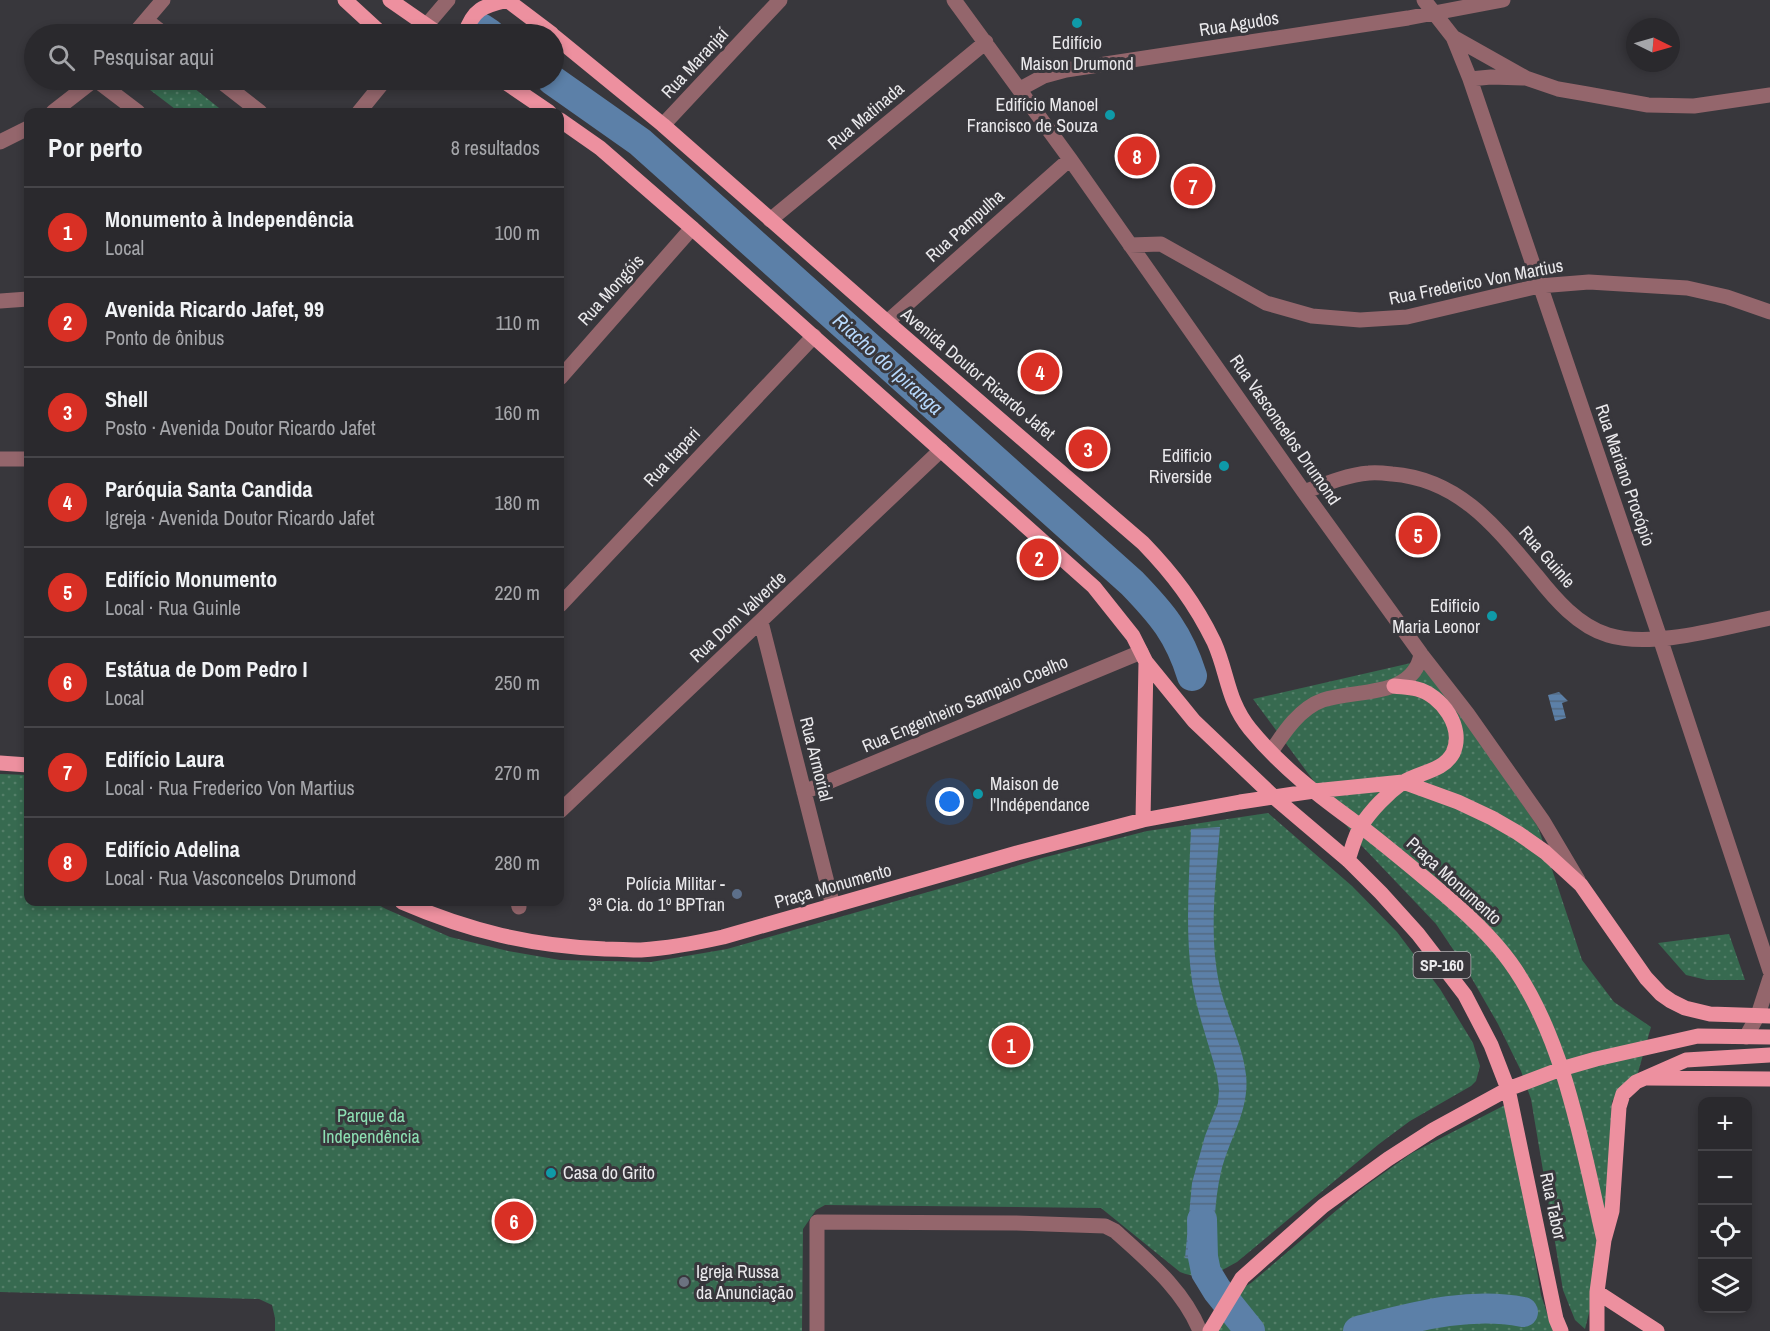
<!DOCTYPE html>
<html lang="pt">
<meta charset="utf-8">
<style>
:root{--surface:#2a292d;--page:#323135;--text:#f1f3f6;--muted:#a5a6aa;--line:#464549;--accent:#d93025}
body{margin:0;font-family:"Archivo Narrow",sans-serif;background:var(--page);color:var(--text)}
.controls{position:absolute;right:18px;bottom:18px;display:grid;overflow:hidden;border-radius:12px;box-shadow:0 3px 9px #0003}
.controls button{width:54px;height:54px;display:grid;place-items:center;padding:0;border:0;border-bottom:2px solid var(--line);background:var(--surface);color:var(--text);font:30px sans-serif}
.compass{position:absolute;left:1626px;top:18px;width:54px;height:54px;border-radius:50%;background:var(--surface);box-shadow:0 3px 9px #0003;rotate:95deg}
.you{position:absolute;left:950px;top:802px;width:21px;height:21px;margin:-15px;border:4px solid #fff;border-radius:50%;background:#1a73e8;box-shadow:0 0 0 9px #1a73e833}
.badge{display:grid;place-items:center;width:39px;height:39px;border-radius:50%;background:var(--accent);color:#fff;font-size:20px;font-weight:700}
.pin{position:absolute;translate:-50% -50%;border:3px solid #fff;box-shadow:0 2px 6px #0006}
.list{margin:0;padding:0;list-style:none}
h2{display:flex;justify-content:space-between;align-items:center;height:78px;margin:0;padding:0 24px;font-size:26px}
h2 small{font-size:20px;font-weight:400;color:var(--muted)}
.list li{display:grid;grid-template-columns:39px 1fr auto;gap:18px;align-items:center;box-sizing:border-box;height:90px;padding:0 24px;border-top:2px solid var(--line)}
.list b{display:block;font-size:22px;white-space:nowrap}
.list p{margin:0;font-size:20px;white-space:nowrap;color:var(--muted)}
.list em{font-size:20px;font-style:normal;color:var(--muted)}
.icon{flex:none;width:33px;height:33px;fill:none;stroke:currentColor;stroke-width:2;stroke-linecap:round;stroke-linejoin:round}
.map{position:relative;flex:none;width:1770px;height:1331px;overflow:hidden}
.search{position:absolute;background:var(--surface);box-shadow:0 3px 9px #0003;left:24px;top:24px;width:540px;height:66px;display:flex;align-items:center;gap:15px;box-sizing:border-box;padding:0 21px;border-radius:33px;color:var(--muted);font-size:22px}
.panel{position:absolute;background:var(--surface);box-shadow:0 3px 9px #0003;left:24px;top:108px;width:540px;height:798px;border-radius:12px}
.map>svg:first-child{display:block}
.park{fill:url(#park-dots)}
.water{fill:url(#water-rules)}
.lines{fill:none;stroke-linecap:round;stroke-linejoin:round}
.river{stroke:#5c80a8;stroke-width:30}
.minor{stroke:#94666c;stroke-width:15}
.major{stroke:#ed909f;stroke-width:15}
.culture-dot{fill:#0f9aa8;stroke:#38373c;stroke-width:2}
.service-dot{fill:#5c6f8a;stroke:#38373c;stroke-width:2}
.worship-dot{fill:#6b7280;stroke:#38373c;stroke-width:2}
.labels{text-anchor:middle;stroke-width:6;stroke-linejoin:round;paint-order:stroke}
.shield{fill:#38373c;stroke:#b5b4b7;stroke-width:1.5}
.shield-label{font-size:16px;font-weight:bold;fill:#eae9ec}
.street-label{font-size:18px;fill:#eae9ec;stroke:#38373c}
.poi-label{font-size:18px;fill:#eae9ec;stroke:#38373c;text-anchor:end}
.park-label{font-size:18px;fill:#8de0b3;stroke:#38373c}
.water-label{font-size:20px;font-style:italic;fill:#b7d9fd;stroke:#38373c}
</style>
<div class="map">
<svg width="1770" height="1331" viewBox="0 0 1770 1331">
<defs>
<pattern id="park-dots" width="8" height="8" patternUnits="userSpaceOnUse" patternTransform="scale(1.5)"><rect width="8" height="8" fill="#376a50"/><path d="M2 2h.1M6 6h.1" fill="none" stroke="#547f69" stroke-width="1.8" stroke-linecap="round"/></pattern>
<pattern id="water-rules" width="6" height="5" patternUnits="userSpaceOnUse" patternTransform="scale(1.5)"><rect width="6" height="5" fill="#5c80a8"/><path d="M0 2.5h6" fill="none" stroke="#536981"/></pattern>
</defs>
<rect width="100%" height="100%" fill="#38373c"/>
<path class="park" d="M137,80H184L224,112H179Z
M1411,663L1421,666L1458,710L1538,827L1582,960L1614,1002L1651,1027L1637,1076L1612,1101L1606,1217L1593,1297L1585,1329L1575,1320L1563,1290L1531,1099L1521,1071L1498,1024L1467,970L1436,924L1361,845L1253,699Z
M0,774L28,775V902H373L386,909L450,937L508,951L560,960L651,962L727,949L981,877L1042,858L1147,831L1268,813L1352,886L1397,932L1440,989L1473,1043L1480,1066L1476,1081L1471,1086L1410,1121L1379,1144L1237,1262C1218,1273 1202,1281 1180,1272L1101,1208L825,1205L816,1210L803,1229L802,1331H275V1318L272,1305L259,1299L0,1292Z
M1729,934L1745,980H1707L1686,975L1658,943Z
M1505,1105L1511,1114L1541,1295L1553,1331H1212L1236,1292L1251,1283L1364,1187L1412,1153Z"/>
<path class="water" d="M1559,692L1568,701L1562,703L1566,718L1555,721L1548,695Z
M1220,827C1216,879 1208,936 1220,987C1227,1016 1243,1046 1246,1075C1250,1110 1229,1139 1221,1172C1214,1202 1214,1232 1214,1263L1185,1258L1192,1183L1205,1136L1218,1103L1219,1090L1217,1075C1209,1044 1197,1013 1192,981C1185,931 1189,880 1191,829Z"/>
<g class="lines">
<path class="river" d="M481,28L490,34
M552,80L640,142L1132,583C1162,614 1179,634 1192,676
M1202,1220L1203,1257L1206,1272L1217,1290L1250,1331
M1358,1331C1411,1318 1467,1301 1523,1312"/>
<path class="minor" d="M954,0L1070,159L1304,492L1421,654L1467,713L1543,821L1578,880
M1424,0L1453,37L1470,79L1660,638L1770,971
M146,20L164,34
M134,34L163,0
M419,34L448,0
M1453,37L1526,78L1558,89L1587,94L1648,105L1694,106L1770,95
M1470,79L1491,77L1523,78
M96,80L138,112
M219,80L260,112
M1020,89L1044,76L1066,70L1408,18L1503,0
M53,112L94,80
M359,112L385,80
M663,125L780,0
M0,142L28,128
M770,220L986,42
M1130,245L1161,244L1266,303L1312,316L1360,320L1407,317L1539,286L1589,282L1687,288L1727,297L1770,312
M0,301L28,299
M887,322L1070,159
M560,378L692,228
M0,459H28
M1304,492C1325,484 1346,475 1369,473C1376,472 1384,473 1392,474C1459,479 1496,527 1536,575C1555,599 1578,626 1608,635C1652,649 1725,627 1770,618
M560,605L814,336
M761,622L833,906
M1271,752C1284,732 1300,708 1323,700C1356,689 1414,698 1421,654
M804,792L1141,652
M560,811L941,450
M518,902L519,907
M1746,1037L1758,1015L1770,978
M817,1331V1222L1016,1223L1105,1226L1115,1231C1148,1261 1183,1289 1200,1331"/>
<path class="major" d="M345,0L382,34
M390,0L439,34
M507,0L552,34
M465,34C473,9 483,6 508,0
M554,36L663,125L887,322L1143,543C1173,574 1195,603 1214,642C1228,673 1227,701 1250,729C1281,767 1320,797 1359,825C1384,844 1409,865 1433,885C1461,908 1489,933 1510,962C1565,1038 1583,1150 1604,1240
M502,80L549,112
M560,120L600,148L692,228L1094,587L1133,636L1146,662L1194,721L1275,798L1348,860L1381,893L1418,934L1465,995L1491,1045L1508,1089L1556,1319L1561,1331
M0,763L28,765
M1143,820L1146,662
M1348,860C1352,849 1355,835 1361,826C1371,810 1388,793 1402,783C1418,772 1443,772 1453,753C1465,727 1441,695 1417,689C1409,687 1401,687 1394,686
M402,902C469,931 531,946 605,949C617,949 629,950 641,950C669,948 696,943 723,937L1017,853L1143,820L1240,802L1314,791L1403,782L1458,802L1492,818L1518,833L1545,852L1581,885L1646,978L1661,994L1671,1001L1685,1008L1710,1014L1770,1016
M1648,1078L1770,1079
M1597,1292L1657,1331
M1210,1331L1242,1278L1323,1206L1388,1159L1433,1130L1508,1089L1561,1069L1596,1059L1698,1036L1770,1037
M1597,1331V1292L1604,1240L1612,1211L1619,1107L1623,1094L1636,1082L1686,1060L1770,1055"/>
</g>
<g class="culture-dot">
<circle cx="1077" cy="23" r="6"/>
<circle cx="1110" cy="115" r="6"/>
<circle cx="1224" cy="466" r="6"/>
<circle cx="1492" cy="616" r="6"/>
<circle cx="978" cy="794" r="6"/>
<circle cx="551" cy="1173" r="6"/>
</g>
<circle class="service-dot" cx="737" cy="894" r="6"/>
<circle class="worship-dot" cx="684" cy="1282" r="6"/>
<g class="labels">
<rect class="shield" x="1413.5" y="952" width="57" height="26" rx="4.5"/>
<g class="shield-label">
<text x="1442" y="971">SP-160</text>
</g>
<g class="street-label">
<text transform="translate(1239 24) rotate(-9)" y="6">Rua Agudos</text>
<text transform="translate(695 63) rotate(-47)" y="6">Rua Maranjaí</text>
<text transform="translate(866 116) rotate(-40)" y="6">Rua Matinada</text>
<text transform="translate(965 226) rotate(-42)" y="6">Rua Pampulha</text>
<text transform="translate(1476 282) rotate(-11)" y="6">Rua Frederico Von Martius</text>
<text transform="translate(611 290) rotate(-48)" y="6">Rua Mongóis</text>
<text transform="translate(978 374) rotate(40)" y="6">Avenida Doutor Ricardo Jafet</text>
<text transform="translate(1285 430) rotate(55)" y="6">Rua Vasconcelos Drumond</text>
<text transform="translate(672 457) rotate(-47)" y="6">Rua Itapari</text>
<text transform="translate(1625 475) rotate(71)" y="6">Rua Mariano Procópio</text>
<text transform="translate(1547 557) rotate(49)" y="6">Rua Guinle</text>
<text transform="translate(738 617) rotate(-43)" y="6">Rua Dom Valverde</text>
<text transform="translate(965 704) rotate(-23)" y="6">Rua Engenheiro Sampaio Coelho</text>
<text transform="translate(816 759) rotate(76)" y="6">Rua Armorial</text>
<text transform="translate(1454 881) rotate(42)" y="6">Praça Monumento</text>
<text transform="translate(833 886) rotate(-16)" y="6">Praça Monumento</text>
<text transform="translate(1553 1206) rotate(78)" y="6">Rua Tabor</text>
</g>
<g class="poi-label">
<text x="1077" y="49" text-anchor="middle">Edifício<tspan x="1077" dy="21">Maison Drumond</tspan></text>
<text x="1098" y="111">Edifício Manoel<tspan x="1098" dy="21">Francisco de Souza</tspan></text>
<text x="1212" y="462">Edificio<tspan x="1212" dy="21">Riverside</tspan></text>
<text x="1480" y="612">Edificio<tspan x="1480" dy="21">Maria Leonor</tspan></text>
<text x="990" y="790" text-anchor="start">Maison de<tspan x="990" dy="21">l'Indépendance</tspan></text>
<text x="725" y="890">Polícia Militar -<tspan x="725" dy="21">3ª Cia. do 1º BPTran</tspan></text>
<text x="563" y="1179" text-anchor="start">Casa do Grito</text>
<text x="696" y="1278" text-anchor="start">Igreja Russa<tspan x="696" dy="21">da Anunciação</tspan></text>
</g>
<g class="park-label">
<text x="371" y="1122">Parque da<tspan x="371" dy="21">Independência</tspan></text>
</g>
<g class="water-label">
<text transform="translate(888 364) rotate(42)" y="7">Riacho do Ipiranga</text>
</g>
</g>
</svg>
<div class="controls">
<button>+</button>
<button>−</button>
<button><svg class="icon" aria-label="locate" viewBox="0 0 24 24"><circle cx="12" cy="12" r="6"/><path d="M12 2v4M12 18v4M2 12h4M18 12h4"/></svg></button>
<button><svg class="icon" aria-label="layers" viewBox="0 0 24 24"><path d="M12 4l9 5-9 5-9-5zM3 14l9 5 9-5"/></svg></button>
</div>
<svg class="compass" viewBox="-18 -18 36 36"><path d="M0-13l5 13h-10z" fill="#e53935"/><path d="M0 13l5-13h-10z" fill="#a5a6aa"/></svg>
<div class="you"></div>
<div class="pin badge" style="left:1011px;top:1045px">1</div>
<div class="pin badge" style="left:1039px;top:558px">2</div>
<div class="pin badge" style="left:1088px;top:449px">3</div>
<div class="pin badge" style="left:1040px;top:372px">4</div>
<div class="pin badge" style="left:1418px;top:535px">5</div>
<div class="pin badge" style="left:514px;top:1221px">6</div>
<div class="pin badge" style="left:1193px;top:186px">7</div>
<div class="pin badge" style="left:1137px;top:156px">8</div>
<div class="search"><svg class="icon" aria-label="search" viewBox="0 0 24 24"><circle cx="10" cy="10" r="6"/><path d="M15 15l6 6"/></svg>Pesquisar aqui</div>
<section class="panel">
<h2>Por perto<small>8 resultados</small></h2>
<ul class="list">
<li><span class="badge">1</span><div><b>Monumento à Independência</b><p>Local</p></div><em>100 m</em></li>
<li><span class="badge">2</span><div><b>Avenida Ricardo Jafet, 99</b><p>Ponto de ônibus</p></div><em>110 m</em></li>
<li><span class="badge">3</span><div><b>Shell</b><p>Posto · Avenida Doutor Ricardo Jafet</p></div><em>160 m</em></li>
<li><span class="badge">4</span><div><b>Paróquia Santa Candida</b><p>Igreja · Avenida Doutor Ricardo Jafet</p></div><em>180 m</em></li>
<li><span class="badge">5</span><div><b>Edifício Monumento</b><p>Local · Rua Guinle</p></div><em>220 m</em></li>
<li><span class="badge">6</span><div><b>Estátua de Dom Pedro I</b><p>Local</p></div><em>250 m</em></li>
<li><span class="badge">7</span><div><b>Edifício Laura</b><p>Local · Rua Frederico Von Martius</p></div><em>270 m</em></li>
<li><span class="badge">8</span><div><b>Edifício Adelina</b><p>Local · Rua Vasconcelos Drumond</p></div><em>280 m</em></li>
</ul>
</section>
</div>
